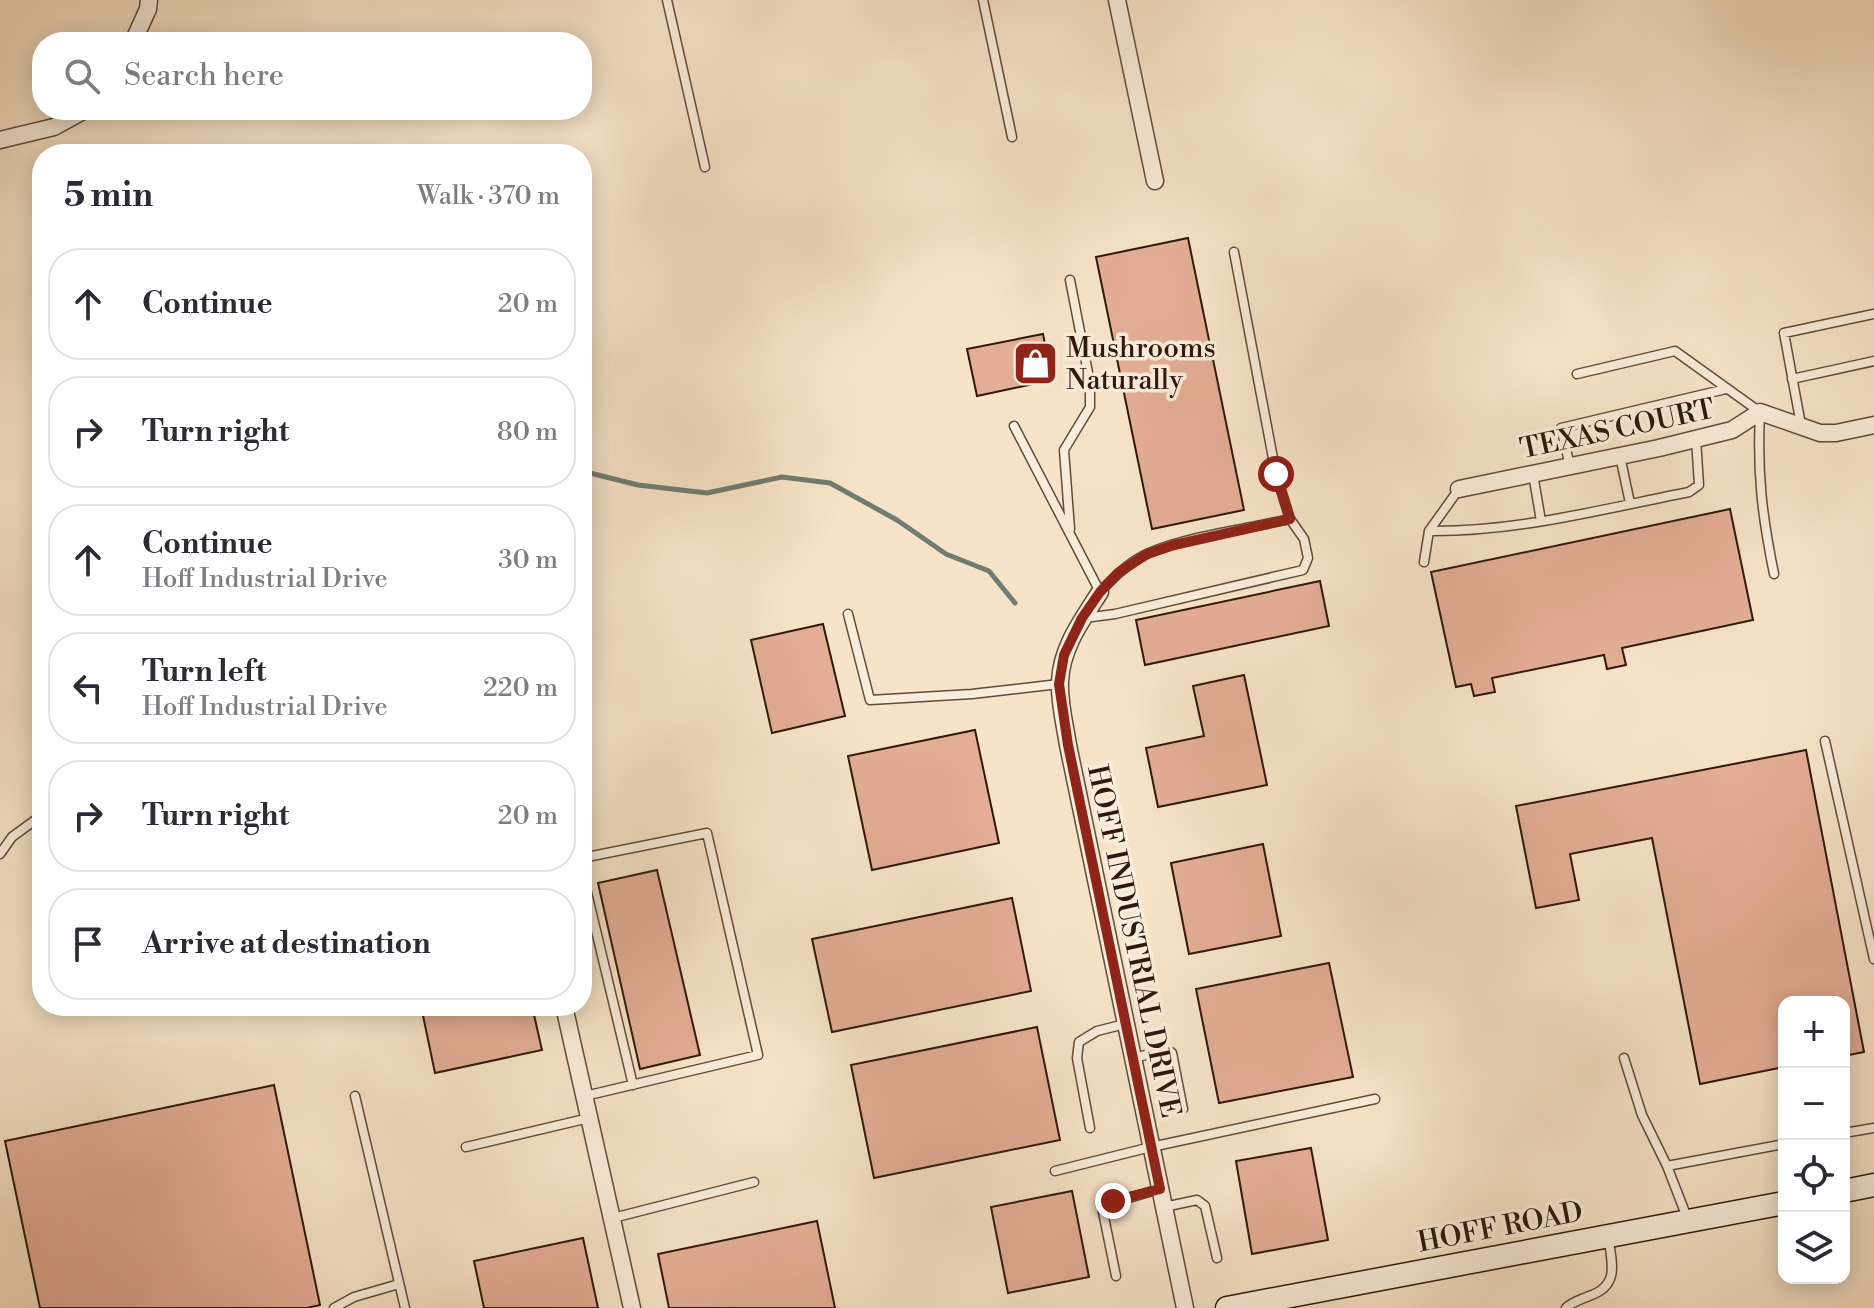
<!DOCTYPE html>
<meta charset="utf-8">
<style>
:root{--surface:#fff;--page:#f2f2f3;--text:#2b2b33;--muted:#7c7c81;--line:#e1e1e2}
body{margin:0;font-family:"Libre Bodoni",serif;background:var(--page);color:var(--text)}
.controls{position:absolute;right:24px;bottom:24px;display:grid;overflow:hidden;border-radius:16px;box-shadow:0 4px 20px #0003}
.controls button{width:72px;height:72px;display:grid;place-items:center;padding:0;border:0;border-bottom:2px solid var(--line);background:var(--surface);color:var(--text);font:40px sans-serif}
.stop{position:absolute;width:24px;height:24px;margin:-18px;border:6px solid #8f2418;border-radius:50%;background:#fff}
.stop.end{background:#8f2418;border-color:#fff;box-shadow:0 2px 8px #0008}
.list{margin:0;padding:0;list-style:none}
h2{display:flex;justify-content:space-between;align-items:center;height:104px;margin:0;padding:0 32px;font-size:34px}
h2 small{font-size:26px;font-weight:400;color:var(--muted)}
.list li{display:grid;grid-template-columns:52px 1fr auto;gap:24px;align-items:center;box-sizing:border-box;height:112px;margin:0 16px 16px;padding:0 16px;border:2px solid var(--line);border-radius:32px}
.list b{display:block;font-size:30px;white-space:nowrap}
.list p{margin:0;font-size:26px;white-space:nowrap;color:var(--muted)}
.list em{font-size:26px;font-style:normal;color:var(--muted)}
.icon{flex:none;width:44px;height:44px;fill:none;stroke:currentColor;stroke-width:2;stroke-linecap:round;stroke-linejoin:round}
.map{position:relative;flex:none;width:1874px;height:1308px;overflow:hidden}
.search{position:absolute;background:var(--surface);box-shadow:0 4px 20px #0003;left:32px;top:32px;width:560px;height:88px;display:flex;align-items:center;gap:20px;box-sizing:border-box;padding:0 28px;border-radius:32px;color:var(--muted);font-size:30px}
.panel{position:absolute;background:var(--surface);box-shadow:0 4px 20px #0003;left:32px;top:144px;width:560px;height:872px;border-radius:32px}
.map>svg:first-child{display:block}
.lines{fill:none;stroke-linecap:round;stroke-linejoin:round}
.stream{stroke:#717c72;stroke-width:5}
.building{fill:#e4ae96;stroke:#2f180b;stroke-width:2}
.lane-casing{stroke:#614b3a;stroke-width:11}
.street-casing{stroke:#614b3a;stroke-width:19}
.secondary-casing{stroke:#2f180b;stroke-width:25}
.lane{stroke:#faeddb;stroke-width:8}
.street{stroke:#faeddb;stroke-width:16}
.secondary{stroke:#faeddb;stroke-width:22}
.route{stroke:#8f2418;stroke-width:10}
.labels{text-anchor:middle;stroke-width:7;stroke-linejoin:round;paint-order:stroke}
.poi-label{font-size:28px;fill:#2f180b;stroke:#faeddb;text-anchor:start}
.street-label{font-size:28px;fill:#2f180b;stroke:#faeddb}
</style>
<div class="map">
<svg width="1874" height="1308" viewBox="0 0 1874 1308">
<rect width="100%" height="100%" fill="#f7e4c8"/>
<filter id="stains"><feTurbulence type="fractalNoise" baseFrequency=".0025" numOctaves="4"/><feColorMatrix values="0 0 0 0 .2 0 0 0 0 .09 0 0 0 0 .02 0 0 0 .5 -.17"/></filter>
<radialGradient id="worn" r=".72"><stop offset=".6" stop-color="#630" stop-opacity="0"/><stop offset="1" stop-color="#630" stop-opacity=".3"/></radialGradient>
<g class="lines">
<path class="stream" d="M582,471L638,485L707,493L782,477L830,483L897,520L946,554L989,571L1015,603"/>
</g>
<path class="building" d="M1188,238L1244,510L1152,529L1096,257Z
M1043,334L1052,380L977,396L967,349Z
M1730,509L1753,620L1622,648L1626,665L1607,669L1604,655L1492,678L1495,692L1474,696L1471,684L1456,687L1431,572Z
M1320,581L1329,626L1145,665L1136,620Z
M823,624L845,716L772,733L751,640Z
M1244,675L1267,785L1158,807L1146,748L1204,736L1193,686Z
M975,730L999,843L872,870L848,756Z
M1806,750L1864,1052L1844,1056V1002H1784V1067L1700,1084L1652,838L1570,854L1579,900L1536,908L1516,806Z
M1263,844L1281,936L1189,954L1171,863Z
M657,870L700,1055L640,1069L598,883Z
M1012,898L1031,991L832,1032L812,939Z
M1329,963L1353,1077L1219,1103L1196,989Z
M421,1006H532L542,1050L435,1073Z
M1037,1027L1060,1140L874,1178L851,1065Z
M274,1085L320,1305L307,1308H40L5,1141Z
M1311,1148L1328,1240L1252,1254L1236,1161Z
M1072,1191L1089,1277L1008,1293L991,1207Z
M817,1221L835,1308H669L658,1254Z
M583,1238L598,1308H484L474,1261Z"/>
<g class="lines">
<defs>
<path id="lane" d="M667,0L705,167
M983,0L1012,137
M1577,374L1675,351L1760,412C1757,473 1762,515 1774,574
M1792,379L1874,361
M1801,425L1784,333L1874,314
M1014,426L1100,592C1114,577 1130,561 1149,553C1189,536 1246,529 1290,519
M1620,456L1630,503
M1570,466L1561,428L1726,389
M1533,474L1541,521
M1070,529L1064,450L1090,407V383L1070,280
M1429,531C1517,532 1603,509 1689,492L1699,485L1696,439
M1424,562L1429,531L1459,489
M848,614L870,700L972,694L1059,684
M1084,618L1115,614L1303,570L1308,558L1304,539L1290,519L1276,474L1234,252
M1825,741L1874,959
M0,854L12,837L42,815
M582,858L707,833L758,1055L585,1096
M582,872L633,1085
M1133,1058L1168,1050L1172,1053L1183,1109
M1624,1058L1642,1115L1667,1166L1688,1220
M355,1096L405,1308
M1090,1128L1077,1058L1079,1042L1097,1031L1125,1024
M1844,1133L1874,1128
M466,1147L589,1118
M1667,1166L1784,1144
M1055,1171L1151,1147L1375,1099
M1164,1207L1197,1200L1205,1206L1217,1258
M613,1218L754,1182
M1116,1276L1103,1212L1107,1204L1160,1189
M334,1308L354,1297L399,1284
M1566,1308C1572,1302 1580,1300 1589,1296C1620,1286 1612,1263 1608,1236"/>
<path id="street" d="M1117,0L1155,181
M133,42L148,9L149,0
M0,140L54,127L85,110
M1459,489L1659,448L1732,430L1760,412L1820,433H1836L1874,425
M1100,592C1082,620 1061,648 1060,682C1059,703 1065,725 1068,745L1185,1308
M564,1006L632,1308"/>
<path id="secondary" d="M1844,1191L1874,1185
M1227,1308L1784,1203"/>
</defs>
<use href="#lane" class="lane-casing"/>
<use href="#street" class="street-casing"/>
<use href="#secondary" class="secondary-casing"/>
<use href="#lane" class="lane"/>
<use href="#street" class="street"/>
<use href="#secondary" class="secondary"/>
</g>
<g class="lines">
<path class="route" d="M1113,1201L1160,1189L1068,745L1059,684L1064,655L1082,618L1100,592L1118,573L1147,554L1174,545L1290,519L1276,474"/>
</g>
<defs>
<symbol id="shop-square" viewBox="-11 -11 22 22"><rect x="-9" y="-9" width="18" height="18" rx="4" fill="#8f2418" stroke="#faeddb"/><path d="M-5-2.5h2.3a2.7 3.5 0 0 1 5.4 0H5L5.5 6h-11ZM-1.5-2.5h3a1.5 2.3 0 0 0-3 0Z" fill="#fff"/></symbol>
</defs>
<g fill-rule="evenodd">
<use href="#shop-square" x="1010" y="338" width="51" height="51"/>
</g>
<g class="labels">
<g class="poi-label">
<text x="1066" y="357">Mushrooms<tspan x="1066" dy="32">Naturally</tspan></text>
</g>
<g class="street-label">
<text transform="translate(1617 428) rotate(-12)" y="10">TEXAS COURT</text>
<text transform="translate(1135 941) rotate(78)" y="10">HOFF INDUSTRIAL DRIVE</text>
<text transform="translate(1500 1226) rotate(-11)" y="10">HOFF ROAD</text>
</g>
</g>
<rect width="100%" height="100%" filter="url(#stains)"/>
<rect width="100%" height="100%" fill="url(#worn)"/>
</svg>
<div class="controls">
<button>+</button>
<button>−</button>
<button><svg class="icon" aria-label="locate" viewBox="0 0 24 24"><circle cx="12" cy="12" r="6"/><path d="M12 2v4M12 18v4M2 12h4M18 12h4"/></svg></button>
<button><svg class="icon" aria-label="layers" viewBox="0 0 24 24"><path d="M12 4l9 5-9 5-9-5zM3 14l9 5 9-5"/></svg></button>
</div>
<div class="stop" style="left:1276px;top:474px"></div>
<div class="stop end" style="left:1113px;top:1201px"></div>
<div class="search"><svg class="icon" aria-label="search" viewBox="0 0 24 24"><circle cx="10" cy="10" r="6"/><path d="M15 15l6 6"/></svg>Search here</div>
<section class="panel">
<h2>5 min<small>Walk · 370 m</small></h2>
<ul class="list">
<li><svg class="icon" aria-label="ahead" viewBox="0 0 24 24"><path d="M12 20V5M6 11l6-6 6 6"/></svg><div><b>Continue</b></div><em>20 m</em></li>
<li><svg class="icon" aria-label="right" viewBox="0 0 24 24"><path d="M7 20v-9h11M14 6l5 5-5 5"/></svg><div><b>Turn right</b></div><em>80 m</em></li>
<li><svg class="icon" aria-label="ahead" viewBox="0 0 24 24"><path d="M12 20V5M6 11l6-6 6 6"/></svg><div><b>Continue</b><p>Hoff Industrial Drive</p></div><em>30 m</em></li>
<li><svg class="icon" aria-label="left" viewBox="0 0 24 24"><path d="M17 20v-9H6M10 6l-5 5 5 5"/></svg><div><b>Turn left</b><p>Hoff Industrial Drive</p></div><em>220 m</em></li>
<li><svg class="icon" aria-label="right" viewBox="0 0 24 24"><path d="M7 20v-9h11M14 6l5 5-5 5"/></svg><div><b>Turn right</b></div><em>20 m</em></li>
<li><svg class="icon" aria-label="arrive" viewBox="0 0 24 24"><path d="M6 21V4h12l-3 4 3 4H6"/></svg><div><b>Arrive at destination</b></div></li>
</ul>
</section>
</div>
